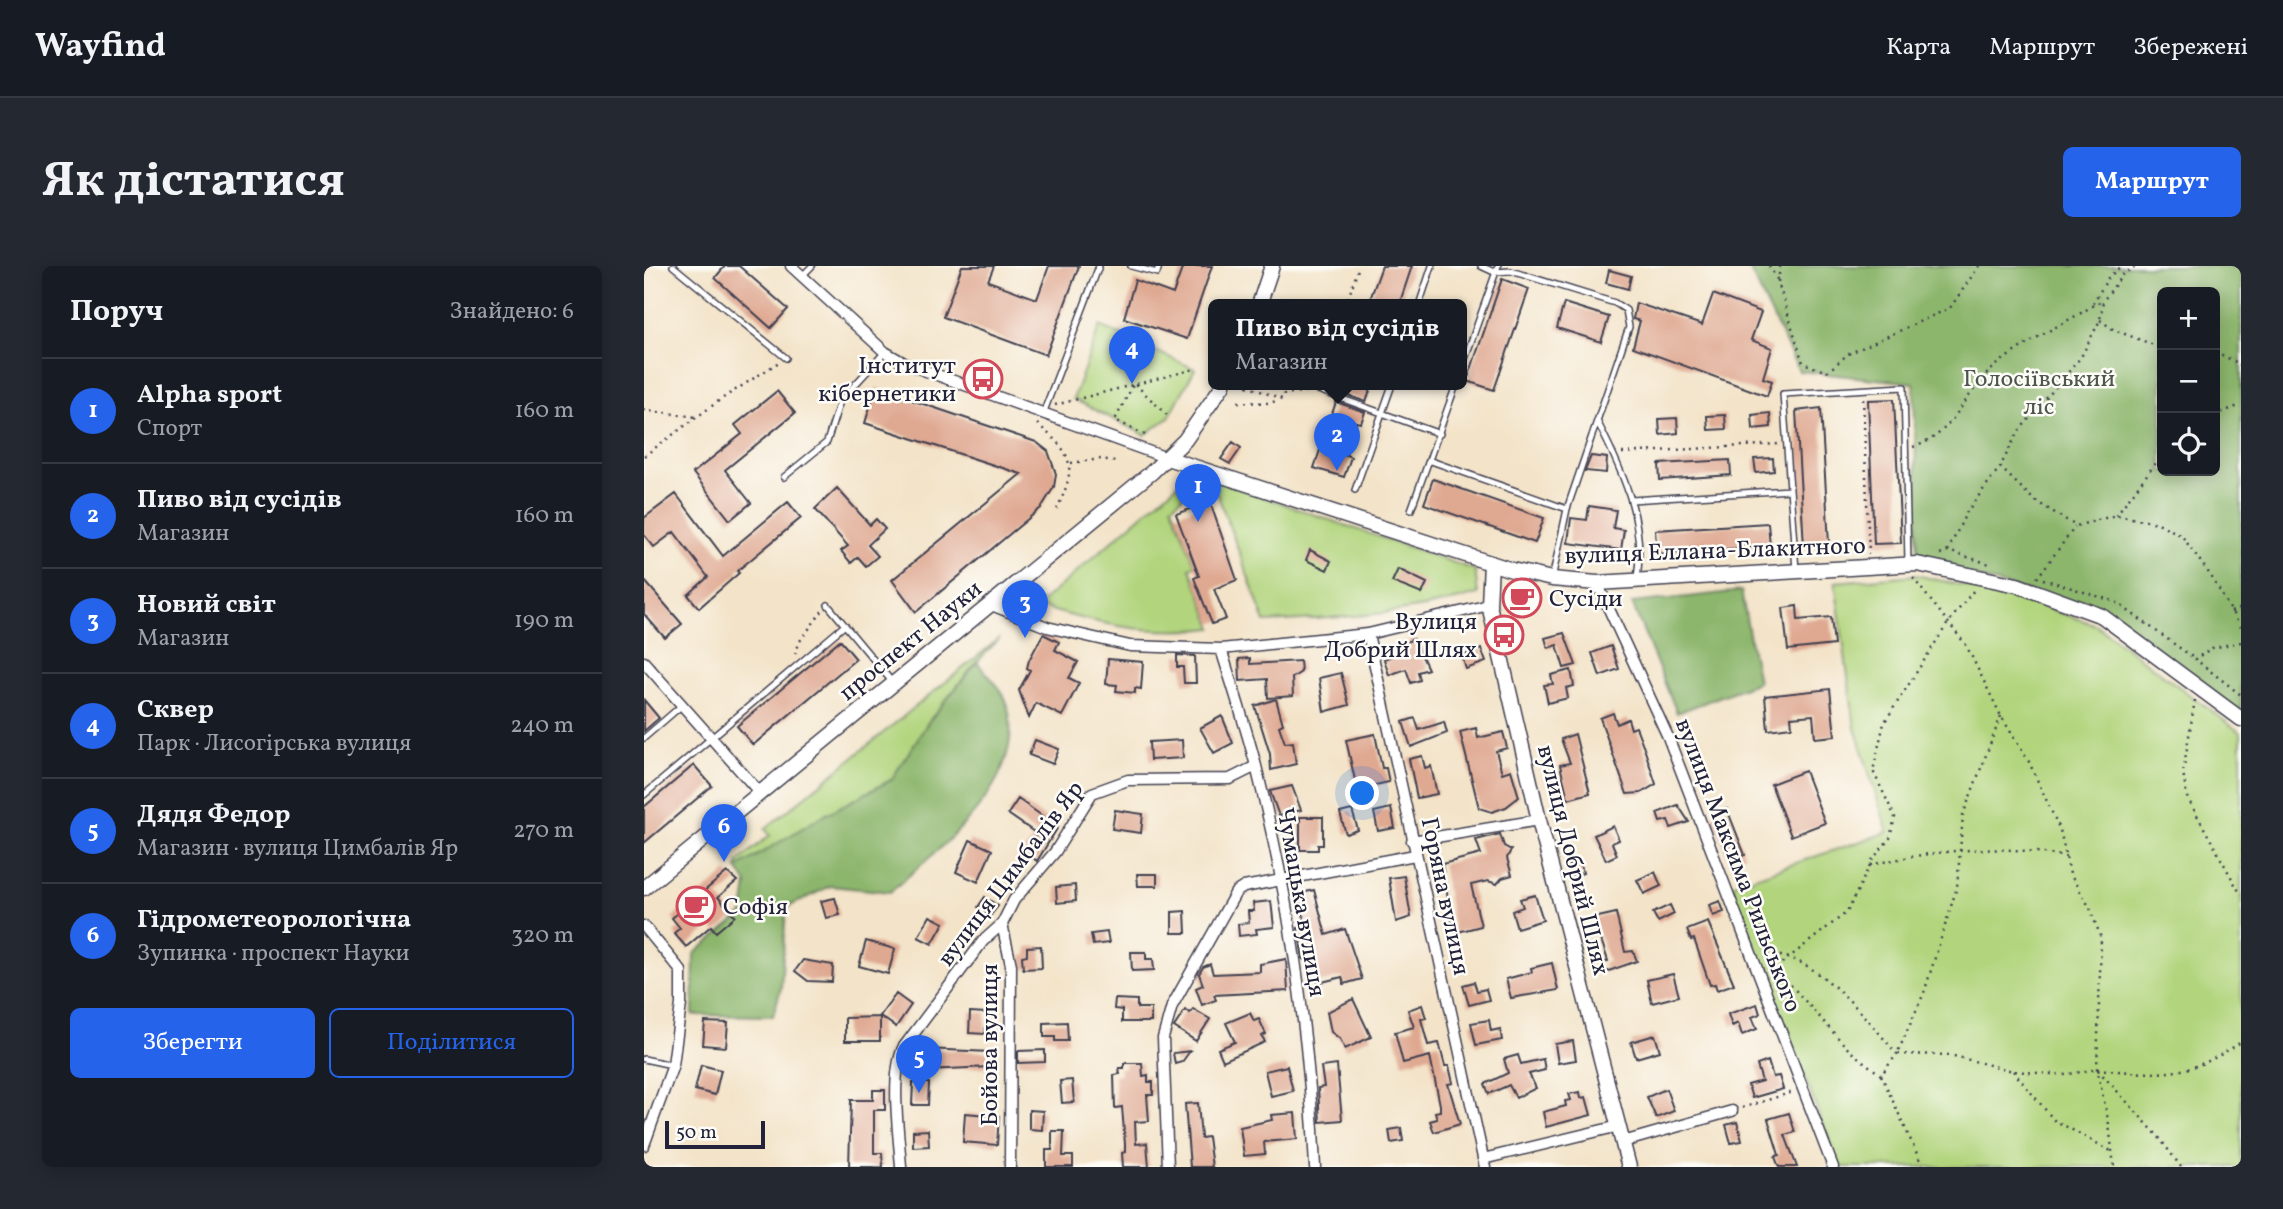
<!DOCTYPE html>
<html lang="uk">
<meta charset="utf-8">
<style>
:root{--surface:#171b24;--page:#242831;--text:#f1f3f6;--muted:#9ea1a6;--line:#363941;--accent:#2563eb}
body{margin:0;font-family:Vollkorn,serif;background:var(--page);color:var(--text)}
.controls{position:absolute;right:21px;top:21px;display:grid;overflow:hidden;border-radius:10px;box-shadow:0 4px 18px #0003}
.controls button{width:63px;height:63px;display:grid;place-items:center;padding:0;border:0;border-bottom:2px solid var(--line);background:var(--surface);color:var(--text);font:35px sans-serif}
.scale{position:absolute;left:21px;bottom:18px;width:100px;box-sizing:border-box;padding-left:7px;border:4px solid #22223b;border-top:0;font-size:19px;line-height:24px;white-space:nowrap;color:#22223b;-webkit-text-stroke:5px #fdfcf7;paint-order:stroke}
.you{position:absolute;left:719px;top:528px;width:24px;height:24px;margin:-18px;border:5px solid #fff;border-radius:50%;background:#1a73e8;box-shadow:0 0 0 10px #1a73e833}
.badge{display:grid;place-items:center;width:46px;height:46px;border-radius:50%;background:var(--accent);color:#fff;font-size:23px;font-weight:700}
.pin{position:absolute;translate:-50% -58px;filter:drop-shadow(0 2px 4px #0008)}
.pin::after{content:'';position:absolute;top:37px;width:24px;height:21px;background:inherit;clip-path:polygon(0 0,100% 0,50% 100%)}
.popup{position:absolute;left:564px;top:33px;width:259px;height:91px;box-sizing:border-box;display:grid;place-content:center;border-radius:10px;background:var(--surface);filter:drop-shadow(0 2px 5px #0005);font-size:23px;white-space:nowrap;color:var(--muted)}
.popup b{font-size:26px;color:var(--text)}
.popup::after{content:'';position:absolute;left:50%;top:100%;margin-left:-14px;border:14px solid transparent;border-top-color:var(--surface)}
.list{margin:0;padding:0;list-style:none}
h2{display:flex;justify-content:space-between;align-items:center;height:91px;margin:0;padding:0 28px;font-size:30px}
h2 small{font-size:23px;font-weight:400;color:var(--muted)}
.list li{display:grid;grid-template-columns:46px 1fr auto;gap:21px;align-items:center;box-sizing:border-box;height:105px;padding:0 28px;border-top:2px solid var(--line)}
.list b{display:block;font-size:26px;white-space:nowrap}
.list p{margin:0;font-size:23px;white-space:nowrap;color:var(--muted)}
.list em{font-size:23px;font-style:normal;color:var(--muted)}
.actions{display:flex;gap:14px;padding:21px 28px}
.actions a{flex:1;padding:16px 0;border:2px solid var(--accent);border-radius:10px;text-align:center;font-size:24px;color:var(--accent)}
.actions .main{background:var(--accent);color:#fff}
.icon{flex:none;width:38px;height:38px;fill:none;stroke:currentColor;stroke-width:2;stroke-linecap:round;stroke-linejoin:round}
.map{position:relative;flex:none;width:1597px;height:901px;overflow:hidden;border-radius:10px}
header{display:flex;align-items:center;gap:42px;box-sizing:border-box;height:98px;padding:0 35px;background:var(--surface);border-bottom:2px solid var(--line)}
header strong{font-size:33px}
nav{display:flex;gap:38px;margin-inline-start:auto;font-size:24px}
.intro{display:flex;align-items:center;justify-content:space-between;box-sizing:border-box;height:168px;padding:0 42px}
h1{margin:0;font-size:49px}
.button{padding:18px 32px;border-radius:10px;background:var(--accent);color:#fff;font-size:24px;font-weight:700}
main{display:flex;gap:42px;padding:0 42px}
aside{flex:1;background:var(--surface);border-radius:10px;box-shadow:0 4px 18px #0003}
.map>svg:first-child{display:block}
.green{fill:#b1d47c;stroke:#6a7b5c;stroke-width:2}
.forest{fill:#8cb66c;stroke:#576c54;stroke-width:2;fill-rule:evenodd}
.building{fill:#dfa891}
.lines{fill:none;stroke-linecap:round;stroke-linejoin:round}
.lane-casing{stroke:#413f50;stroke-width:8}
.street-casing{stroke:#413f50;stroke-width:13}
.secondary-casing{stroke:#413f50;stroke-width:17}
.path{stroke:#413f50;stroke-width:2.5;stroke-dasharray:2 5;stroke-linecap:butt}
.lane{stroke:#fff;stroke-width:5}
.street{stroke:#fff;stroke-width:10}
.secondary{stroke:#fff;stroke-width:14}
.labels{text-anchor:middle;stroke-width:5;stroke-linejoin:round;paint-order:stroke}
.poi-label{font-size:24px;fill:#22223b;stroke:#fdfcf7;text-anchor:end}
.park-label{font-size:24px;fill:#4d574e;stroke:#fdfcf7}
.street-label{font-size:24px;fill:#22223b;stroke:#fdfcf7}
</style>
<header>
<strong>Wayfind</strong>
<nav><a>Карта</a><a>Маршрут</a><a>Збережені</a></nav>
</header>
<div class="intro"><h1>Як дістатися</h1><a class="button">Маршрут</a></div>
<main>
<aside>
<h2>Поруч<small>Знайдено: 6</small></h2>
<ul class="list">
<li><span class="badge">1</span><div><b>Alpha sport</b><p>Спорт</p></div><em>160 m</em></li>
<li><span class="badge">2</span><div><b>Пиво від сусідів</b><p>Магазин</p></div><em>160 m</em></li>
<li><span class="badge">3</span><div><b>Новий світ</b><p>Магазин</p></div><em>190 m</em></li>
<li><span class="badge">4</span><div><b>Сквер</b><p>Парк · Лисогірська вулиця</p></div><em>240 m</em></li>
<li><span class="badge">5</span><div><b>Дядя Федор</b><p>Магазин · вулиця Цимбалів Яр</p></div><em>270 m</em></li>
<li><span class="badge">6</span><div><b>Гідрометеорологічна</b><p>Зупинка · проспект Науки</p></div><em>320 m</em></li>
</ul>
<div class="actions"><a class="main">Зберегти</a><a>Поділитися</a></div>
</aside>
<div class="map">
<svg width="1597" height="901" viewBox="0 0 1597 901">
<rect width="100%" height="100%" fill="#fdfcf7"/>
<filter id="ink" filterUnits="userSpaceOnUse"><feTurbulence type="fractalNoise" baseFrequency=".0143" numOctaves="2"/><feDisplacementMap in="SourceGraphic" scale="14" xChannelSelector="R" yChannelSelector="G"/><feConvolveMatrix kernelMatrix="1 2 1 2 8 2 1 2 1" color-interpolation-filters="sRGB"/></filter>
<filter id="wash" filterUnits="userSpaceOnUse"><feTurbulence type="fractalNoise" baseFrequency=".00686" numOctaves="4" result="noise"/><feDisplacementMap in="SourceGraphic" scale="28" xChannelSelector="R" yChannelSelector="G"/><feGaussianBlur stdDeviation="1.57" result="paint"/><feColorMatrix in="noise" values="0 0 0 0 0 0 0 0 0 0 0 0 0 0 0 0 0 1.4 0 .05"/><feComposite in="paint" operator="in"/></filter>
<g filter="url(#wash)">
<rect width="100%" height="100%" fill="#f3e3c8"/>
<path class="green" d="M456,60L551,103L525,151L501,169L429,133Z
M552,206L566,211L564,223L546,228L543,211L551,209Z
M573,215L831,304L834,328C764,349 693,352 621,356L573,227Z
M534,218L539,231L528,240L551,299L546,302L569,362C507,370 452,358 393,340Z
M1272,309L1369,331L1452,359L1597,467V901H1195L1087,619L1244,566L1211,462L1191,316Z
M356,372L333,396L285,455L248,514L175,552L93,602L95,595L126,569L121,563Z"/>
<path class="forest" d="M1104,0H1597V447L1460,347L1274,295L1270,117L1155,105ZM1518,26H1571V205H1518Z
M1097,325L1114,416L1033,447L988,337Z
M333,396C341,407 358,421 362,435C388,514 297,581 246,626L186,620L142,642L137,722L129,750L49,749L50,688L99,648L103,618L93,602L175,552L247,514L285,455Z"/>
<g id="blocks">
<path class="building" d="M81,0H95L144,43L127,62L71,12Z
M318,0H350L344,15L393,33L405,0H435L402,89L299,51Z
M539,0H568L543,73L480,52L491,14L529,28Z
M738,0H768L755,39H724Z
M965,4L987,10L984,23L962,17Z
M858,13L885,23L850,124L823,115Z
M1069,28L1117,46L1107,74L1128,82L1119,112L1128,115L1123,130L989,81L996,55L989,53L992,37L1058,59Z
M920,37L965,51L957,76L913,62Z
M697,119H728L722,136L695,126Z
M232,122L392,176L404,185L412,208L410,221L397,242L272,346L248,314L377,208L221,157Z
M133,125L151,147L81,204L107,237L86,254L49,207L98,168L91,159Z
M1250,133L1257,277L1230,278L1224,134Z
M692,136L721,146L717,157L712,156L702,189L707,191L700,211L670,202Z
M1177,142L1185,278L1160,280L1152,145Z
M1126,147L1127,161L1109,163L1108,149Z
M1081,149L1082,163L1064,164L1063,150Z
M1033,152L1034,167L1016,169L1015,153Z
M589,176L597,182L586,198L577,193Z
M947,190L963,192L962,207L941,205Z
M1129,192L1130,205L1112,207L1110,193Z
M1086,194L1087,209L1016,214L1015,198Z
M789,213L900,252L891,277L780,238Z
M193,222L226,259L232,253L241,263L224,279L234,290L222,300L214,291L207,297L197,285L204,280L171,243Z
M32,228L79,290L144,236L157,252L93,305L95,307L55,342L44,329L64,311L30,266L10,281L0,269V252Z
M566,236L593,314L570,323L582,353L568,358L550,312L555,310L532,248Z
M945,240L972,244L969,262L980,264L977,284L924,277L927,252L943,254Z
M1124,257L1126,280L1013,288L1011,264Z
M666,284L687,295L683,304L662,294Z
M754,303L783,317L778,328L748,316Z
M0,314L38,358L21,372L0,348Z
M1153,340L1154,354L1187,351L1190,379L1144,384L1139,342Z
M920,367L932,399L920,402L913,379L904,382L901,372Z
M399,368L415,376L411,384L434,396L425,412L435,417L418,450L392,437L385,452L375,424L386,404L383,402L385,394Z
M770,373L784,403L774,406L776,414L767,417L762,403L745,409L740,393L753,388L750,380Z
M196,374L212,393L109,479L93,460Z
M967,380L975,403L956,410L948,387Z
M837,383L842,396L822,403L818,390Z
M533,389L551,390L552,417H540L539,401H533Z
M606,392V398L656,395L657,406L648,412L649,430L624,432L623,413L596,415L595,393Z
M464,393L499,396L497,423L491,422V427L472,425L473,419L462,418Z
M927,404L930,420L922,422L924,432L904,437L900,419L909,418L907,409Z
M697,407L705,439L680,446L675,412Z
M1186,423L1191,470L1171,472L1169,449L1147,451L1148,461L1124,464L1121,430Z
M632,433L639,458L635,460L641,477L649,476L652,498L627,504L626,488L611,440Z
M0,434L15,452L0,465Z
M969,447L973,458L984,453L987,463L992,461L999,479L1012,518L997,527L983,528L956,452Z
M578,450L589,477L570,487L556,462Z
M771,452L775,464L800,456L803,467L767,481L759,456Z
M832,462L834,472L859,466L863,482L852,485L858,507L867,504L875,531L862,541L848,546L835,542L816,466Z
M731,468L738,502H742L745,516L713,523L702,474Z
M931,468L946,527L924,533L916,499L926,497L917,473Z
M391,474L415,483L409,498L385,489Z
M538,474L539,492L506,494L505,476Z
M778,490L781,502L787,500L793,528L773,532L765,493Z
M50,499L68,520L0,577V541Z
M1161,505L1181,557L1147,570L1127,518Z
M648,520L657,544L635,550L626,525Z
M374,533L414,561L393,595L380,585L393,568L364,548Z
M1034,539L1045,556L1027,562L1024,554L1016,556L1013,547Z
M747,542L751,562L734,565L730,546Z
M1083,543L1101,589L1086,595L1068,549Z
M471,544L499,548L497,567L468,563Z
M708,544L714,564L702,568L696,547Z
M656,551H679V579H674V584H656Z
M969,560L975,574L968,577L973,589L962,594L950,569Z
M856,568L860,580L867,584L863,592L868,609L858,612L853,618L844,615L827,619L837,660L810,667L798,598L837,588L832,574Z
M326,574L348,584L334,616L312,606Z
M936,596L939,607L928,610L925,598Z
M83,606L93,615L74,631L91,650L72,666L67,660L42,681L30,667L36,662L28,652Z
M1011,606L1017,620L1000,628L993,614Z
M493,608H513V620H494Z
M760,610L767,651L752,656L745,612Z
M431,619L432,635L413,637L412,621Z
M670,624L682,669L701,663L718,713L700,718L698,711L674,717L669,699L659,693L654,662L662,660L654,628Z
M891,629L899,654L873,662L868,645L879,641L876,633Z
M341,631L354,640L346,650L334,641Z
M191,632L196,649L182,652L177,635Z
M627,635L630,661L612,663L613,668L595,670L594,658L605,657L604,645H610L609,637Z
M1076,635L1080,646L1069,650L1065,639Z
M1026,639L1030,648L1014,656L1009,647Z
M541,645L542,667H528V646Z
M972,647L981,686L989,685L993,695L962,706L959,697L964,695L950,652Z
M286,650L300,657L288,678L274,671Z
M1064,656L1090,718L1073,724L1071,718L1066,719L1050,673L1047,674L1043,664Z
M463,666L465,677L449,679L447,668Z
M222,675L251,683L244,708L215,700Z
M397,680L398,702L379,703L378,690L383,689V681Z
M487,686H502V693H509L510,704L488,705Z
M642,693L644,725L570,729L572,734L558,739L552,722L559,719L555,708L559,701L566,698L569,708L616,706V698Z
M159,694L189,699L188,716L164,715L151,705Z
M908,697L914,724L867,732L862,713L888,706L887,702Z
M1029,708L1035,730L1008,737L1003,714Z
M830,716L833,725L842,723L845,734L825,739L819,719Z
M252,728L267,739L252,761L236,750Z
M471,733L493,734V742H507V756H478V744L470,743Z
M709,733L727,771L701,783L696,773L687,766L683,746Z
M1113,738L1116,748L1108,751L1113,763L1098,769L1094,757L1088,760L1084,748Z
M778,739L782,752L777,753L784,779L795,777L801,800H805L809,817L804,818L816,858L790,866L786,855L793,853L791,846L796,845V839L786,790L759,797L751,766L770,761L764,744Z
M549,743L566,753L552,775L530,761L541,744L546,747Z
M326,746L342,747L341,768L325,767Z
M606,747L610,755L615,753L622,768L618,770L621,776L579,795L574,783L591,776L582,757Z
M236,751V775H201V752Z
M845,754L847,765L856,763L858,774L832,779L827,757Z
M61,756L84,757L82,781L59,779Z
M423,756L424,775H411V771H400V757Z
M1011,769L1016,785L992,792L987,776Z
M929,775L932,794L914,797L911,778Z
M282,783L346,786V801L282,804Z
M401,784V796L374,797V785Z
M546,785L538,796L531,798L529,787Z
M874,789L877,798L899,793L901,804L885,808L892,822L872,832L865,819L845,828L841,818L864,807L860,793Z
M1124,795L1129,811L1135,810L1139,823L1108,832L1104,819L1118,815L1113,799Z
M480,797H498L499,810L504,809V816H509V829H503L505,855L491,856L492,878L503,877L505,901H479L478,887L481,886V878L478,841L471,842L470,809L476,808L475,802H480Z
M57,799L77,804L71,829L51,824Z
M693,799L698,854L676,856L674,822L680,821L677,801Z
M643,800L649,825L627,830L621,805Z
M428,814L430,836L418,837L416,815Z
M269,817H285L284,839H268Z
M1022,823L1030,845L1012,852L1003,831Z
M229,824H241V844H230V887H238L239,901H205L207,834H229Z
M936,826L937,832L942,831L947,849L902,861L899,846L922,840L921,835L927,834L925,828Z
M554,837L557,872L564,871L568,901H546L541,838Z
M385,844L399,845L398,864L385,863Z
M321,847L355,850L353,879L319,876Z
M651,847L653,873L620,876L621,888L600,890L596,861L628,854L627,849Z
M1145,847L1151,866L1141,869L1153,901H1135L1131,891L1135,889L1124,853Z
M1093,856L1098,875L1087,877L1082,859Z
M757,862L759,875L747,877L745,864Z
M284,864L285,880L269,881V865Z
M408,865H420L419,890H429V901H402V884H408Z"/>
</g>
</g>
<g filter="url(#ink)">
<use href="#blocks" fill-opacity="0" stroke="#413f50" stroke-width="2"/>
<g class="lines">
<defs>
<path id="lane" d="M29,0L142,92
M487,0L513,7L515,0
M837,0L850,6L867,5L971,37L982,44L985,61L923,243L908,313
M158,10L168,0
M775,39L788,0
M817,104L854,0
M674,124L796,168
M399,148L455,0
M953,155C978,204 1002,255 993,312
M787,195L923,243
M140,211L183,176L196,135L241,86
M711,224L748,119
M987,234L1146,224
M767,244L812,119
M1152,304L1139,128L1260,121L1264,296
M184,339L249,417
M0,472L37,440
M0,529L201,359
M0,793L28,799"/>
<path id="street" d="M147,0L241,86L260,97L523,192
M953,317L1024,471L1189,901
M345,338L403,361L486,380L577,383L724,368L845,339
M724,368L841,901
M577,383C589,422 602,461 612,500C645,630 665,768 671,901
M0,396L116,527
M768,575L895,554
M358,658L367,699L366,901
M0,660L37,705V738L29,799L0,879
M979,876L1088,845
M839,893L975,860
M257,901C255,868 246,812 259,782L339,675L358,658L370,634L411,586L448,527L484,514L586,513L612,500
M524,901L519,772L528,740L592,626L600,621L771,589"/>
<path id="secondary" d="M615,39L628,0
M523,192L868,304L908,313L953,317L1273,298L1373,319L1458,350L1597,453
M847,297L845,339L895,554L985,901
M0,622L508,206L541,174L579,119"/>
</defs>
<use href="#lane" class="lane-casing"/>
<use href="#street" class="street-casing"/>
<use href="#secondary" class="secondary-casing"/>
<path class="path" d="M1125,0L1134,15
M1136,0L1134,16L1159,97L1183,106
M1449,37L1464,12L1477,0
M702,39L715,0
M1456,54L1470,64L1518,82
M1571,86L1596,98L1597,105
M1183,106L1204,88L1306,42L1335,0
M603,120L638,133
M1219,133L1225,288
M594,136L626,137L638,133L640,128L665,125
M411,139L551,103
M0,144L52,151
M1571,149L1597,139
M393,158C430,188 433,200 413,243
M501,169L471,154L490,117L525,151
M1269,181C1309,170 1319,129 1348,103C1375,80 1405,65 1435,48C1444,44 1448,38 1459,35
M978,187L1135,178
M0,190L76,134L135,96
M427,197L457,193L471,195
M1356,201L1390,234L1432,260L1472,249L1514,257L1538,270L1567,310L1597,362
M536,214L542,234L567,228L568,222
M1472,249L1518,189
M1304,285L1322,247L1356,201L1374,166L1437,91L1456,54L1459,35L1479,8L1492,0
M1296,288L1304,285L1349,299
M1269,312L1322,379L1357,450L1385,496L1416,564L1426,608L1446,642L1457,672L1453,803L1465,858L1470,901
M1393,312L1431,261
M1399,313L1472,336L1551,393
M1587,346L1597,342
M1597,376L1568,382L1551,393L1597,429
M151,388L156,375L179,344
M1551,434L1539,506L1543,531L1597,629
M1357,450L1319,549L1313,621L1280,727L1253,788L1306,789L1369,805L1420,809L1453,803L1514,870L1537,901
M1226,599C1292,584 1356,577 1422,591
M1122,690C1167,681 1226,757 1253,788L1237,809L1279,901
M1453,803C1516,809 1543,813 1597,776
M1369,805L1410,854L1467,885
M1237,809L1206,785L1136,707L1138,697L1203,646L1229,593L1246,572L1251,551L1229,505L1240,457L1304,357L1330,324
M1098,842L1149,826"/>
<use href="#lane" class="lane"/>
<use href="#street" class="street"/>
<use href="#secondary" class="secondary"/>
</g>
</g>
<defs>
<symbol id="bus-ring" viewBox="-11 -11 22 22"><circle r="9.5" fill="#fdfcf7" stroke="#d1495b" stroke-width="1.5"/><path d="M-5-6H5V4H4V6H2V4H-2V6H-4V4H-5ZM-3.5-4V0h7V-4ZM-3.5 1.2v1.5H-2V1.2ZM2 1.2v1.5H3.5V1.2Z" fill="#d1495b"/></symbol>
<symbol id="cafe-ring" viewBox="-11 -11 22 22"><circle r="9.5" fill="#fdfcf7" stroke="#d1495b" stroke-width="1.5"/><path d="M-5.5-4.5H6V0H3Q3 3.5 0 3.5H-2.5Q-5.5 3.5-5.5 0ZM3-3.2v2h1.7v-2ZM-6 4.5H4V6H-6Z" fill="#d1495b"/></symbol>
</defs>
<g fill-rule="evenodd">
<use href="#bus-ring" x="317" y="91" width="44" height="44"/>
<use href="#cafe-ring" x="856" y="310" width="44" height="44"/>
<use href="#bus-ring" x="838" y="347" width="44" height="44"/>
<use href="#cafe-ring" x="30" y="618" width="44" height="44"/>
</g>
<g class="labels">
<g class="poi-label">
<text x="312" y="107">Інститут<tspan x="312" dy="28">кібернетики</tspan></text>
<text x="905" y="340" text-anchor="start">Сусіди</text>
<text x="833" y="363">Вулиця<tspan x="833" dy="28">Добрий Шлях</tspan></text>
<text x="79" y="648" text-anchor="start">Софія</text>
</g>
<g class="park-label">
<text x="1395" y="120">Голосіївський<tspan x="1395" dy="28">ліс</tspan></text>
</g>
<g class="street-label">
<text transform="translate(1071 284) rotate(-2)" y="8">вулиця Еллана-Блакитного</text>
<text transform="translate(266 374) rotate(-39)" y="8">проспект Науки</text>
<text transform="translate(930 594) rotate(76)" y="8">вулиця Добрий Шлях</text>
<text transform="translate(1095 599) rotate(69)" y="8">вулиця Максима Рильського</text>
<text transform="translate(366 607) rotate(-53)" y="8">вулиця Цимбалів Яр</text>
<text transform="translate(802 630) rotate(78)" y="8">Горяна вулиця</text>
<text transform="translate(658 636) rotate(80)" y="8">Чумацька вулиця</text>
<text transform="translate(345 779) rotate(-90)" y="8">Бойова вулиця</text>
</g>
</g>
</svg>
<div class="controls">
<button>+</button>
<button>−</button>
<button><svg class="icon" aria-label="locate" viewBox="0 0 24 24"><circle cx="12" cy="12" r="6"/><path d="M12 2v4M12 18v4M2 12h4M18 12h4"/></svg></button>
</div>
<div class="scale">50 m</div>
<div class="you"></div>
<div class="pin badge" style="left:554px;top:256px">1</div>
<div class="pin badge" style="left:693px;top:205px">2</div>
<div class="popup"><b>Пиво від сусідів</b>Магазин</div>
<div class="pin badge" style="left:381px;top:372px">3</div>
<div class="pin badge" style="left:488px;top:118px">4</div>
<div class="pin badge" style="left:275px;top:827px">5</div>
<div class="pin badge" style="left:80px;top:596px">6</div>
</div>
</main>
